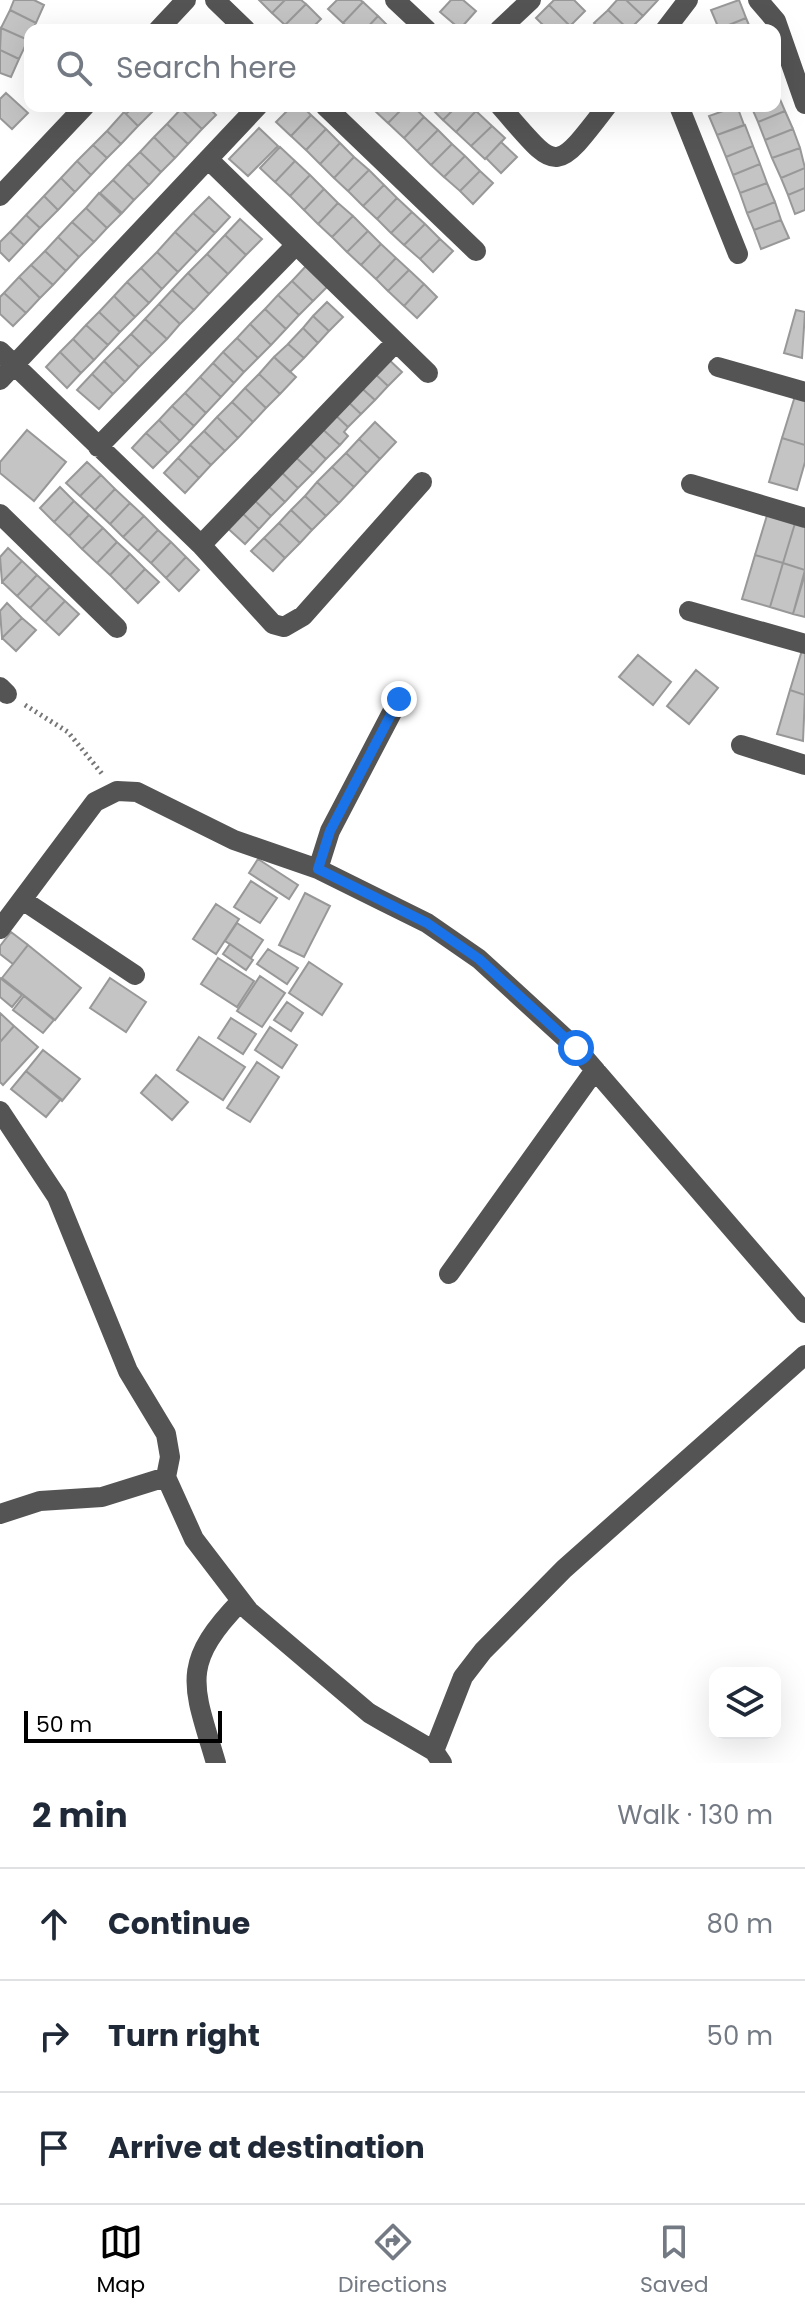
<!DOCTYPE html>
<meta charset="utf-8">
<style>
:root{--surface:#fff;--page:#f2f2f3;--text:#1f2937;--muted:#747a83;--line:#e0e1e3;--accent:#000}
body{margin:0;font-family:Poppins,sans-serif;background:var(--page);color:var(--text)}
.controls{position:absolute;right:24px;bottom:24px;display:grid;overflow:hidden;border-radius:16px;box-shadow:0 8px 32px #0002}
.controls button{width:72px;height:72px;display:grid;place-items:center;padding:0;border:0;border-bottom:2px solid var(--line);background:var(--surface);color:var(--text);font:40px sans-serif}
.scale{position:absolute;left:24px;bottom:20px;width:198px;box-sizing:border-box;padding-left:8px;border:4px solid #000;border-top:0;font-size:22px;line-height:28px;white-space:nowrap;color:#000;-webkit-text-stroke:6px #fff;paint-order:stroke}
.stop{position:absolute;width:24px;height:24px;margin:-18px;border:6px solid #1a73e8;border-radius:50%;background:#fff}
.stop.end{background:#1a73e8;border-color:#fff;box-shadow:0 2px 8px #0008}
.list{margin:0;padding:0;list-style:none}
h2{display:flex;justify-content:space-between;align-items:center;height:104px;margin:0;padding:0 32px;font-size:34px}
h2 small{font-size:26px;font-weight:400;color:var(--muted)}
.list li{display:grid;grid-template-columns:52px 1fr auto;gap:24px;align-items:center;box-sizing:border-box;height:112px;padding:0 32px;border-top:2px solid var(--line)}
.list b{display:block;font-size:30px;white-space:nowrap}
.list em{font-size:26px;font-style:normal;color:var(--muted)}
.icon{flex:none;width:44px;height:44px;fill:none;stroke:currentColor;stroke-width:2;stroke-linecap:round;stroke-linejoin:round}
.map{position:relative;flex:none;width:805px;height:1763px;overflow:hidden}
.search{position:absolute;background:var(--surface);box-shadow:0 8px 32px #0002;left:24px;right:24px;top:24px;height:88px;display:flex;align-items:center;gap:20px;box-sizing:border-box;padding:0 28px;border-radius:16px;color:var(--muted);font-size:30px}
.sheet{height:440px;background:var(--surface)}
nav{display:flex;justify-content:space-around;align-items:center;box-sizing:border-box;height:112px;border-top:2px solid var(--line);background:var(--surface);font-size:22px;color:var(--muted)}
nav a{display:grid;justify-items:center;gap:4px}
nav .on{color:var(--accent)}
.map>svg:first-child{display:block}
.building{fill:#c4c4c4;stroke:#989898;stroke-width:2}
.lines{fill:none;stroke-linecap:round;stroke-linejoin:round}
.path{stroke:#767676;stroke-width:5;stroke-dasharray:2 4;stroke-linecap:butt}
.minor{stroke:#545454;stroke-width:20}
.route{stroke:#1a73e8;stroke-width:10}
</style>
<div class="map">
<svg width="805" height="1763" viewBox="0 0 805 1763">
<rect width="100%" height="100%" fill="#fff"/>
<path class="building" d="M14,0H34L44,5L36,23L10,10Z
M259,0H285L272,13Z
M285,0H301L306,4L285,25L272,13Z
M337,0H360L363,2L343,23L328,9Z
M451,0H463L476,11L460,29L440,12Z
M554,0H574L585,11L570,26L549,5Z
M617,0H626L643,16L629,30L608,10Z
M626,0H658L643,16Z
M739,0L746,18L719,29L711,10Z
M363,2L378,16L365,30H350L343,23Z
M306,4L321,19L310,30H290L285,25Z
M549,5L570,26L566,30H548L536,18Z
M10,10L36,23L28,40L1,28Z
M608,10L629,30H601L594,23Z
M378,16L392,30H365Z
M746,18L751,30H719V29Z
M1,28L28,40L19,59L0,50Z
M0,50L19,59L11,77L0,73Z
M776,90L785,111L758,122L751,106H775Z
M6,93L28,113L12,129L0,118V99Z
M134,106H156L157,107L138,126L126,114Z
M184,106H207L216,115L202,129L181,109Z
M292,106H302L311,115L291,136L276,122Z
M378,106H405L388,123L374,110Z
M405,106H413L424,117L404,138L388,123Z
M429,106H457L443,120Z
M457,106H471L476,111L456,132L443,120Z
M737,106L744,125L717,135L709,116Z
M181,109L202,129L188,144L167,124Z
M476,111L492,126L471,146L456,132Z
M785,111L793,129L765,140L758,122Z
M124,112L138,126L121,144L107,131Z
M311,115L326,129L306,150L291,136Z
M424,117L438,130L417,151L404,138Z
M167,124L188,144L175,158L154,137Z
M745,125L753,146L726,157L717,135Z
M492,126L505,138L485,159L471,146Z
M259,128L278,146L248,176L229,159Z
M326,129L340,143L320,164L306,150Z
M793,129L800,148L772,158L765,140Z
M438,130L452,144L431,165L417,151Z
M107,131L121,144L107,158L93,145Z
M154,137L175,158L161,172L140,152Z
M501,142L517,157L501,173L486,158Z
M340,143L354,157L334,178L320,164Z
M452,144L465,156L444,177L431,165Z
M93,145L107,158L91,175L77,161Z
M753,146L760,164L733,175L726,157Z
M280,147L295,161L275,182L260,168Z
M800,148L805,168L781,178L772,158Z
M140,152L161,172L149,185L128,164Z
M465,156L480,171L460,191L444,177Z
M354,157L369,170L348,191L334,178Z
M77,161L91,175L75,192L61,178Z
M295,161L310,175L290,196L275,182Z
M128,164L149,185L134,200L113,180Z
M760,164L767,183L740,193L733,175Z
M805,168V188L788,195L781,178Z
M369,170L384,185L363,206L348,191Z
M480,171L493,183L473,204L460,191Z
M310,175L324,189L304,210L290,196Z
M61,178L75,192L58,210L44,196Z
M113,180L134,200L122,213L100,193Z
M767,183L775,202L747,213L740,193Z
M384,185L397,198L377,219L363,206Z
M805,188V210L795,214L788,195Z
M324,189L338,203L318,224L304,210Z
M99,193L121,214L107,228L86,208Z
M44,196L58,210L40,228L26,215Z
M209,197L230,217L215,233L193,213Z
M397,198L412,212L391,233L377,219Z
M775,202L781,220L754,230L747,213Z
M338,203L353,216L332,237L318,224Z
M86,208L107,228L94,242L72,222Z
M412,212L425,224L404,245L391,233Z
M193,213L215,233L197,252L175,232Z
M26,215L40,228L24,245L10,232Z
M353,216L368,231L347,252L332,237Z
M240,219L262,239L246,255L225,235Z
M781,220L789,238L761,249L754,230Z
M72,222L94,242L79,257L58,237Z
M425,224L440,239L420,259L404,245Z
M368,231L381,244L361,265L347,252Z
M10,232L24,245L9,261L0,252V242Z
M175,232L197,252L178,272L157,252Z
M225,235L246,255L228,274L207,254Z
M58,237L79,257L66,271L45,251Z
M440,239L453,251L433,272L420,259Z
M381,244L396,258L376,279L361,265Z
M45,251L66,271L53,285L31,265Z
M157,252L178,272L162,289L141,268Z
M207,254L228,274L209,294L188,273Z
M396,258L409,270L388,291L376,279Z
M31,265L53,285L40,298L19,277Z
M307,265L329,285L313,301L292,281Z
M141,268L162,289L149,303L127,282Z
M409,270L424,284L404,306L388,291Z
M188,273L209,294L194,310L172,290Z
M19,277L40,298L26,313L4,293Z
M292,281L313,301L299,315L278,295Z
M127,282L149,303L135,317L114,296Z
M424,284L437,297L417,318L404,306Z
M172,290L194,310L180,324L159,304Z
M4,293L26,313L13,326L0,314V297Z
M278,295L299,315L286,329L265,309Z
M114,296L135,317L120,332L99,312Z
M327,302L343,317L329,331L313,316Z
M159,304L180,324L167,339L145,319Z
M265,309L286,329L271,345L250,324Z
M796,310L805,312L802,358L784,353Z
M99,312L120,332L108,345L86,325Z
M313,316L329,331L318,343L303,328Z
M145,319L167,339L152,354L131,334Z
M250,324L271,345L258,358L237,338Z
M86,325L108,345L94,360L73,339Z
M303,328L318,343L304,358L288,344Z
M131,334L152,354L139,367L118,347Z
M237,338L258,358L244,372L223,352Z
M73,339L94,360L81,373L60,352Z
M288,344L304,358L290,372L274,357Z
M118,347L139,367L125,382L104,361Z
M60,352L81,373L67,388L46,367Z
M223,352L244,372L234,383L213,363Z
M384,355L402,372L388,386L371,370Z
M274,357L296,377L280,394L259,374Z
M104,361L125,382L113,394L92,374Z
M213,363L234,383L221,397L200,377Z
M371,370L388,386L375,400L357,384Z
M92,374L113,394L99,409L77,390Z
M259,374L280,394L266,408L245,388Z
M200,377L221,397L206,413L185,393Z
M357,384L375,400L361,414L344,398Z
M245,388L266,408L253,422L232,402Z
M185,393L206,413L194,426L172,406Z
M795,396L805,399V445L782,438Z
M344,398L361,414L348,427L331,411Z
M232,402L253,422L238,438L217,417Z
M172,406L194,426L180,441L159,420Z
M331,411L348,427L344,432L348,436L340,445L318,425Z
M217,417L238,438L225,451L204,431Z
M159,420L180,441L168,453L146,433Z
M375,422L396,442L380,459L359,439Z
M318,425L340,445L326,459L305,439Z
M27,430L66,462L34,501L0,473V462Z
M204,431L225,451L211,465L190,445Z
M146,433L168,453L153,468L132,448Z
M782,438L805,445V462L797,490L769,482Z
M305,439L326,459L313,473L291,453Z
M359,439L380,459L367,473L346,453Z
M190,445L211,465L199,478L178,458Z
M291,453L313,473L298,488L277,468Z
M346,453L367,473L354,487L332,467Z
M178,458L199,478L185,493L164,473Z
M87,462L101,475L80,496L66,483Z
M332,467L354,487L339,503L317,482Z
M277,468L298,488L285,502L264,482Z
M101,475L115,489L95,510L80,496Z
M264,482L285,502L271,516L250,496Z
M317,482L339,503L326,516L305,496Z
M60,487L74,501L54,522L40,508Z
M115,489L130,503L110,524L95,510Z
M250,496L271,516L259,529L238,509Z
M305,496L326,516L312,530L291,510Z
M74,501L89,515L69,536L54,522Z
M130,503L144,516L123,537L110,524Z
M238,509L259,529L245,544L223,524Z
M291,510L312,530L300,543L279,523Z
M768,512L796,520L783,563L755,555Z
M89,515L103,528L82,549L69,536Z
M144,516L158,530L138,551L123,537Z
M796,520L805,523V570L783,563Z
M279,523L300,543L285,558L264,538Z
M103,528L117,542L97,563L82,549Z
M158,530L171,542L151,563L138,551Z
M264,538L285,558L273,571L251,551Z
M117,542L130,554L110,575L97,563Z
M171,542L186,557L166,578L151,563Z
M8,548L22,561L2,582L0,557Z
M130,554L145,569L125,590L110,575Z
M755,555L783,563L770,607L742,599Z
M186,557L199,570L179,591L166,578Z
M22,561L37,575L17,596L2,582Z
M783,563L805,570L793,614L770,607Z
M145,569L159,582L138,603L125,590Z
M805,574V617L793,614Z
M37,575L50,587L30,608L17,596Z
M50,587L65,601L45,622L30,608Z
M65,601L79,614L59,635L45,622Z
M7,603L22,618L2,638L0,611Z
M22,618L36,630L16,651L2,638Z
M803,647L805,648V695L790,690Z
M638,655L671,682L653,705L619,677Z
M696,670L718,688L689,724L667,706Z
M790,690L805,695L803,741L777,734Z
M258,859L298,885L289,899L249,873Z
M251,881L277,898L260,923L234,907Z
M305,893L330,906L304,957L279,945Z
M216,904L239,919L216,954L193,939Z
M237,923L263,940L251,958L225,941Z
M11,932L28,945L13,964L0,954V946Z
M230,944L253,960L246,970L223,954Z
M28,945L81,988L55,1020L2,978Z
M268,949L298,968L287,984L257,964Z
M218,958L254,981L237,1007L201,984Z
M309,962L342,984L322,1015L289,993Z
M260,976L285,993L262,1027L237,1011Z
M0,978L22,995L12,1007L0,997Z
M110,978L146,1002L126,1032L90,1008Z
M24,996L54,1020L43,1033L13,1010Z
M287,1002L303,1013L291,1031L274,1020Z
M0,1013L14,1026L0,1042Z
M231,1018L256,1034L243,1054L218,1038Z
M14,1026L38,1047L3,1085L0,1082V1042Z
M270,1027L297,1045L282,1068L255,1050Z
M199,1037L245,1067L223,1100L177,1070Z
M43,1050L80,1079L62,1101L26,1071Z
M257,1062L279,1077L250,1122L227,1108Z
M26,1071L61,1099L46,1117L11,1089Z
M156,1075L188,1102L172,1120L141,1093Z"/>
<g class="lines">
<path class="path" d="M25,705L68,732L103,775"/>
<path class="minor" d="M215,0L246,30
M395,0L427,30
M758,0L776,21L805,104
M158,30L186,0
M499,30L531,0
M665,30L688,0
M325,106L476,251
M500,106C557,171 553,177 607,106
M679,106L738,254
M208,159L428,373
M0,196L85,106
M0,351L201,545L273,624L284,627L303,616L422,482
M718,367L805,392
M0,380L258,106
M98,447L296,245
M691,484L805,518
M0,514L117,628
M201,545L396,342
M689,611L805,644
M0,687L7,694
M741,745L805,765
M318,869L330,831L399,699
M24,901L135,975
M0,929L95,802L117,791L137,792L234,840L318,869L427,923L479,959L576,1048L805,1313
M0,1111L57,1197L128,1371L166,1434L170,1457L166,1477L194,1539L249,1611L369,1713L434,1751
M449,1274L595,1070
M0,1514L40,1501L102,1497L166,1477
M216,1763C193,1685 179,1665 241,1601
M442,1763L434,1751L463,1677L483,1651L564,1569L805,1355"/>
</g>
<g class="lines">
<path class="route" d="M399,699L330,831L318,869L427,923L479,959L576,1048"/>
</g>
</svg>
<div class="controls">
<button><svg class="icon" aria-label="layers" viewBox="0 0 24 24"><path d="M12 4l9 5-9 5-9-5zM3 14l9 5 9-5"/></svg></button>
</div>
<div class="scale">50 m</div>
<div class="stop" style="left:576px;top:1048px"></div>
<div class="stop end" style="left:399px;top:699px"></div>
<div class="search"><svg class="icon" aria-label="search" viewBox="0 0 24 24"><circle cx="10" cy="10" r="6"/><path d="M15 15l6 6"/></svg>Search here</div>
</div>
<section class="sheet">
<h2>2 min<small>Walk · 130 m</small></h2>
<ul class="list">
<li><svg class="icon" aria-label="ahead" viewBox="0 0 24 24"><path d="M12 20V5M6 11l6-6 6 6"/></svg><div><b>Continue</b></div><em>80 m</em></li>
<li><svg class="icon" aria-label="right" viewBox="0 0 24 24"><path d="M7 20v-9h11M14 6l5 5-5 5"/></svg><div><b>Turn right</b></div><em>50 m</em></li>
<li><svg class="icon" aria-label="arrive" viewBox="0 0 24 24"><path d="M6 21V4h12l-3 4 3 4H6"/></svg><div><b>Arrive at destination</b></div></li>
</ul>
</section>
<nav>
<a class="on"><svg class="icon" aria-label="map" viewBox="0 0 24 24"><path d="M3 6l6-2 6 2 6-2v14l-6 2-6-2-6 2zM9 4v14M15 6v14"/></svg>Map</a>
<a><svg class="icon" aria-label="directions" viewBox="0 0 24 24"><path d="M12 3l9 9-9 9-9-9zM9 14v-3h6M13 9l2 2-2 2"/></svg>Directions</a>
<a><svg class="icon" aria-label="saved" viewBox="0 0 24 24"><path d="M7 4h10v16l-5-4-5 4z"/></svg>Saved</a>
</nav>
